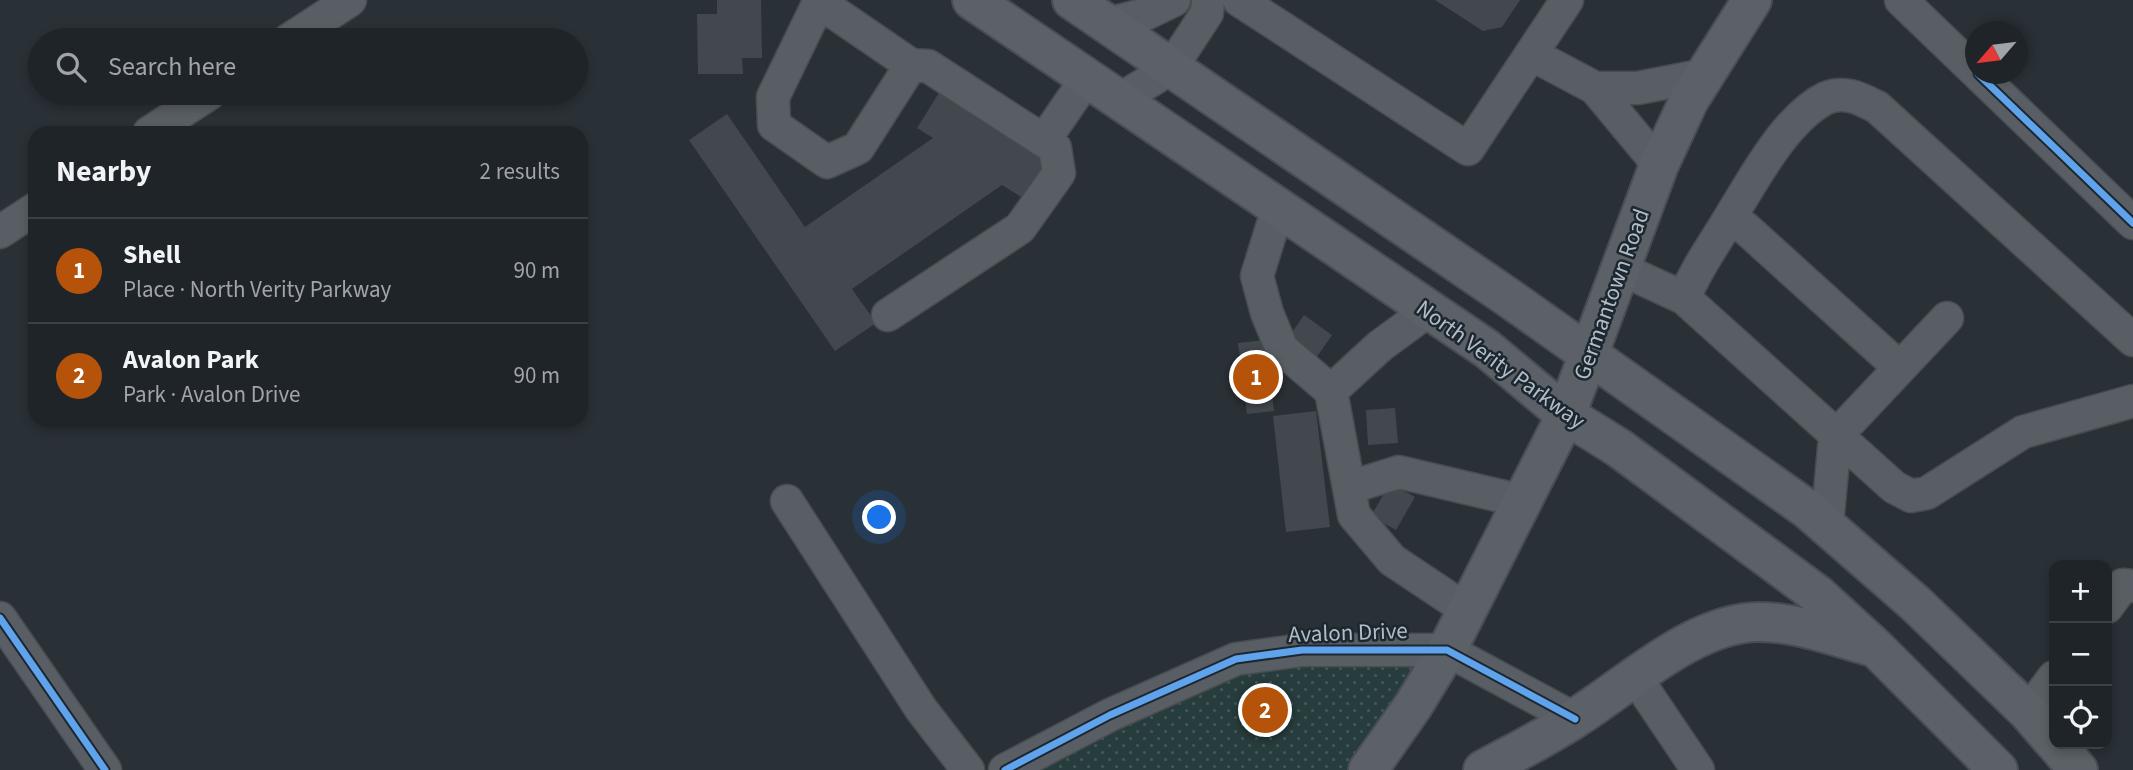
<!DOCTYPE html>
<meta charset="utf-8">
<style>
:root{--surface:#1f2428;--page:#272c30;--text:#f1f3f6;--muted:#a1a4a8;--line:#3c4145;--accent:#b45309}
body{margin:0;font-family:"Source Sans 3",sans-serif;background:var(--page);color:var(--text)}
.controls{position:absolute;right:21px;bottom:21px;display:grid;overflow:hidden;border-radius:14px;box-shadow:0 4px 10px #0003}
.controls button{width:63px;height:63px;display:grid;place-items:center;padding:0;border:0;border-bottom:2px solid var(--line);background:var(--surface);color:var(--text);font:35px sans-serif}
.compass{position:absolute;left:1965px;top:21px;width:63px;height:63px;border-radius:50%;background:var(--surface);box-shadow:0 4px 10px #0003;rotate:242deg}
.you{position:absolute;left:880px;top:518px;width:24px;height:24px;margin:-18px;border:5px solid #fff;border-radius:50%;background:#1a73e8;box-shadow:0 0 0 10px #1a73e833}
.badge{display:grid;place-items:center;width:46px;height:46px;border-radius:50%;background:var(--accent);color:#fff;font-size:23px;font-weight:700}
.pin{position:absolute;translate:-50% -50%;border:4px solid #fff;box-shadow:0 2px 7px #0006}
.list{margin:0;padding:0;list-style:none}
h2{display:flex;justify-content:space-between;align-items:center;height:91px;margin:0;padding:0 28px;font-size:30px}
h2 small{font-size:23px;font-weight:400;color:var(--muted)}
.list li{display:grid;grid-template-columns:46px 1fr auto;gap:21px;align-items:center;box-sizing:border-box;height:105px;padding:0 28px;border-top:2px solid var(--line)}
.list b{display:block;font-size:26px;white-space:nowrap}
.list p{margin:0;font-size:23px;white-space:nowrap;color:var(--muted)}
.list em{font-size:23px;font-style:normal;color:var(--muted)}
.icon{flex:none;width:38px;height:38px;fill:none;stroke:currentColor;stroke-width:2;stroke-linecap:round;stroke-linejoin:round}
.map{position:relative;flex:none;width:2133px;height:770px;overflow:hidden}
.search{position:absolute;background:var(--surface);box-shadow:0 4px 10px #0003;left:28px;top:28px;width:560px;height:77px;display:flex;align-items:center;gap:18px;box-sizing:border-box;padding:0 24px;border-radius:38px;color:var(--muted);font-size:26px}
.panel{position:absolute;background:var(--surface);box-shadow:0 4px 10px #0003;left:28px;top:126px;width:560px;height:301px;border-radius:21px}
.map>svg:first-child{display:block}
.park{fill:url(#park-dots)}
.building{fill:#42484e}
.lines{fill:none;stroke-linecap:round;stroke-linejoin:round}
.minor-casing{stroke:#474c51;stroke-width:35}
.major-casing{stroke:#474d53;stroke-width:42}
.minor{stroke:#595e64;stroke-width:32}
.major{stroke:#5b6166;stroke-width:38}
.cycleway-casing{stroke:#1d2730;stroke-width:11}
.cycleway{stroke:#60a3ed;stroke-width:7}
.labels{text-anchor:middle;stroke-width:5;stroke-linejoin:round;paint-order:stroke}
.street-label{font-size:23px;fill:#b3bdc7;stroke:#1d2730}
</style>
<div class="map">
<svg width="2133" height="770" viewBox="0 0 2133 770">
<defs>
<pattern id="park-dots" width="8" height="8" patternUnits="userSpaceOnUse" patternTransform="scale(1.75)"><rect width="8" height="8" fill="#273c3c"/><path d="M2 2h.1M6 6h.1" fill="none" stroke="#445657" stroke-width="1.8" stroke-linecap="round"/></pattern>
</defs>
<rect width="100%" height="100%" fill="#293036"/>
<path class="park" d="M1447,650L1368,770H1005L1236,659Z"/>
<path class="building" d="M717,0H761L762,58H742L743,74H698L697,14H717Z
M1435,0H1520L1502,27L1483,31Z
M942,88L1049,156L1023,198L1002,185L852,289L876,323L835,351L689,140L727,114L805,227L933,138L917,128Z
M1304,315L1332,335L1314,361L1286,341Z
M1265,340L1274,411L1247,414L1238,343Z
M1395,408L1398,443L1368,445L1366,410Z
M1316,411L1330,527L1286,532L1273,416Z
M1390,483L1415,497L1396,530L1371,516Z"/>
<g class="lines">
<defs>
<path id="minor" d="M820,0L773,97L774,125L827,162L858,148L911,65
M1239,0L1468,149L1567,0
M1901,0L1976,72
M819,2L911,65L928,66L1055,148L1059,173L1020,228L888,315
M1107,24L1143,15L1174,0
M289,40L350,0
M1531,54L1595,88L1659,165
M1978,74L2133,223
M1595,88H1638L1705,75
M1119,100L1171,68L1207,13L1208,0
M149,133L210,93
M1045,139L1087,78
M1278,208L1257,276L1267,313L1282,349L1331,391L1354,515L1392,560L1467,610
M1732,216L1900,368
M0,232L35,209
M1621,269L1684,298L1894,487L1911,496L1927,493L2023,432L2133,401
M1684,298C1699,263 1714,245 1732,214C1755,177 1786,118 1826,98C1845,90 1861,99 1877,107L2133,340
M1331,391L1380,346L1429,310
M1351,487L1399,472L1522,501
M787,501L921,709L968,770
M1827,525L1835,437L1947,318
M2107,607L2123,585L2133,586
M0,618L105,770
M1636,678L1698,770
M2028,712L2054,677
M1005,770L1110,715L1236,659L1302,650H1447L1575,719"/>
<path id="major" d="M972,0L1487,349L1566,415L1619,448L1818,595L1876,648L1998,770
M1072,0L1509,298L1807,509L1916,604L2028,712L2054,742
M2056,744L2078,770
M1368,770L1413,706L1447,650L1566,415L1659,165L1689,100L1752,0
M1483,770C1514,753 1547,737 1577,717C1629,684 1695,622 1759,622C1796,622 1834,636 1869,646"/>
</defs>
<use href="#minor" class="minor-casing"/>
<use href="#major" class="major-casing"/>
<use href="#minor" class="minor"/>
<use href="#major" class="major"/>
<defs>
<path id="cycleway" d="M1978,74L2133,223
M0,618L105,770
M1005,770L1110,715L1236,659L1302,650H1447L1575,719"/>
</defs>
<use href="#cycleway" class="cycleway-casing"/>
<use href="#cycleway" class="cycleway"/>
</g>
<g class="labels">
<g class="street-label">
<text transform="translate(1611 294) rotate(-70)" y="8">Germantown Road</text>
<text transform="translate(1501 364) rotate(36)" y="8">North Verity Parkway</text>
<text transform="translate(1348 632) rotate(-2)" y="8">Avalon Drive</text>
</g>
</g>
</svg>
<div class="controls">
<button>+</button>
<button>−</button>
<button><svg class="icon" aria-label="locate" viewBox="0 0 24 24"><circle cx="12" cy="12" r="6"/><path d="M12 2v4M12 18v4M2 12h4M18 12h4"/></svg></button>
</div>
<svg class="compass" viewBox="-18 -18 36 36"><path d="M0-13l5 13h-10z" fill="#e53935"/><path d="M0 13l5-13h-10z" fill="#a1a4a8"/></svg>
<div class="you"></div>
<div class="pin badge" style="left:1256px;top:377px">1</div>
<div class="pin badge" style="left:1265px;top:710px">2</div>
<div class="search"><svg class="icon" aria-label="search" viewBox="0 0 24 24"><circle cx="10" cy="10" r="6"/><path d="M15 15l6 6"/></svg>Search here</div>
<section class="panel">
<h2>Nearby<small>2 results</small></h2>
<ul class="list">
<li><span class="badge">1</span><div><b>Shell</b><p>Place · North Verity Parkway</p></div><em>90 m</em></li>
<li><span class="badge">2</span><div><b>Avalon Park</b><p>Park · Avalon Drive</p></div><em>90 m</em></li>
</ul>
</section>
</div>
